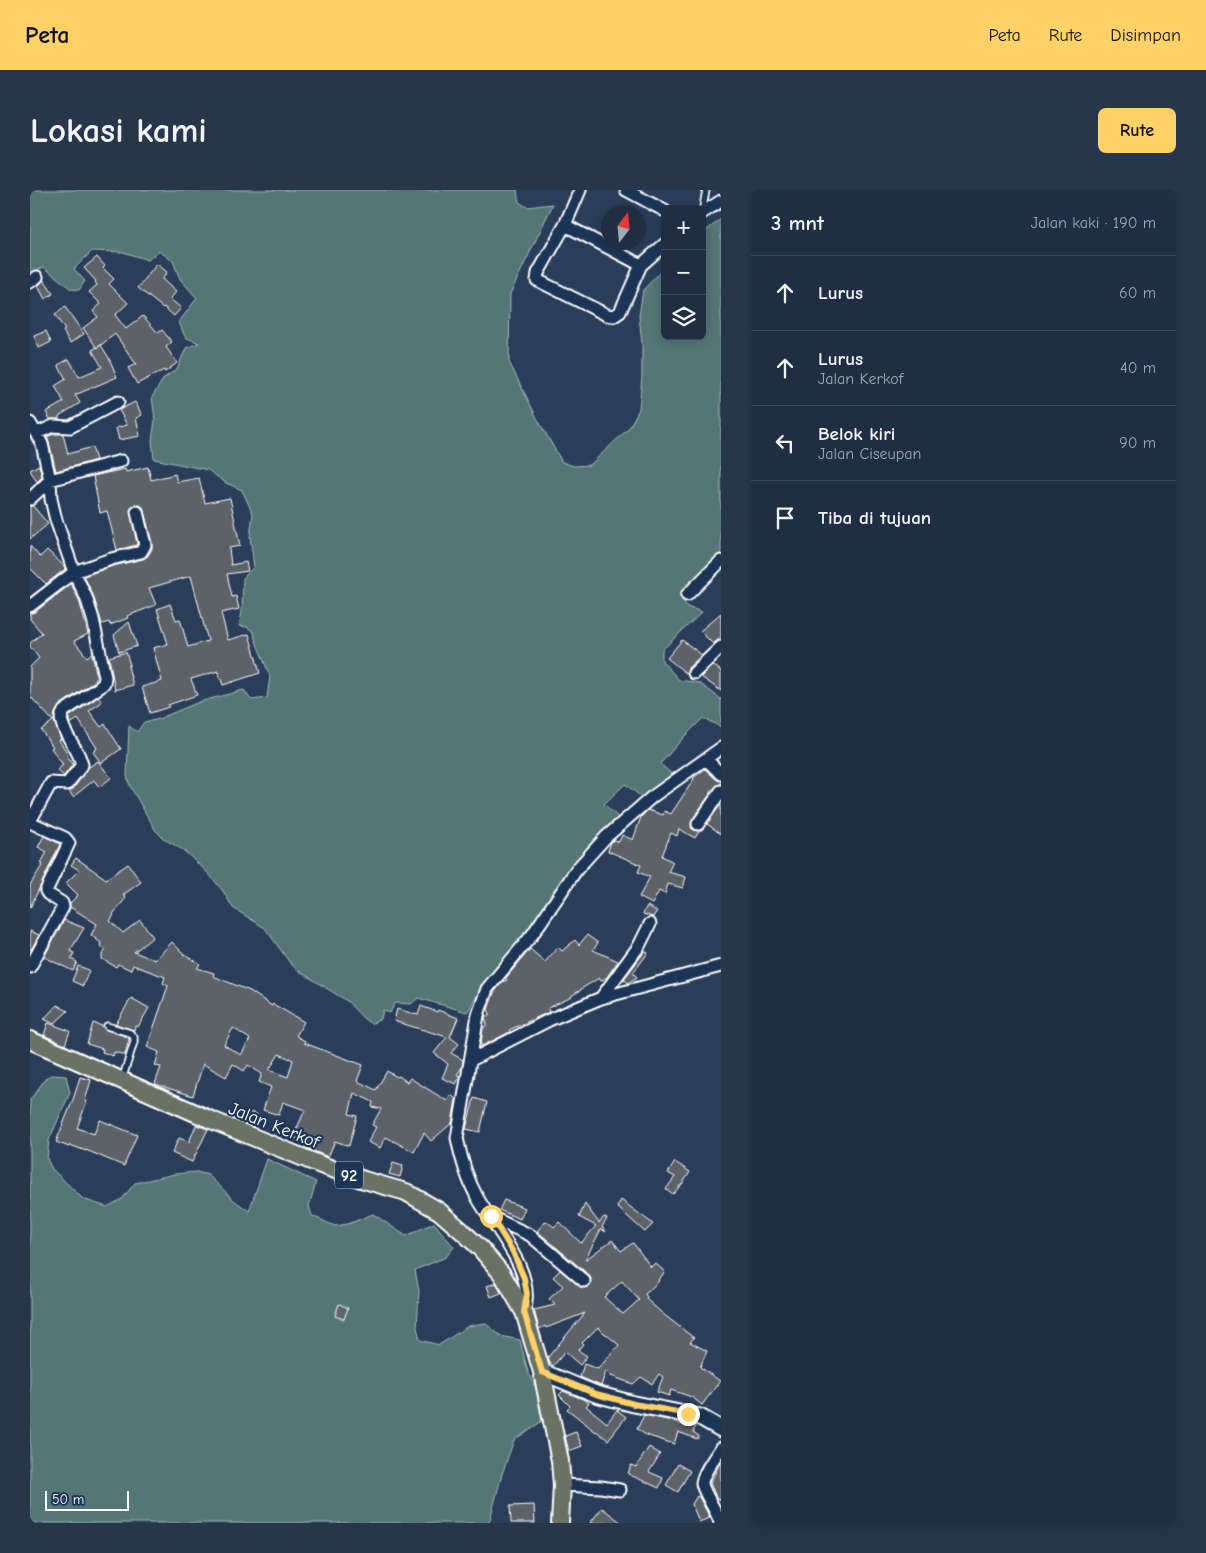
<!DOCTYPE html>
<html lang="id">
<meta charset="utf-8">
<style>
:root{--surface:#202e44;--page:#28364b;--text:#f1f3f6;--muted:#a2a8b2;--line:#3d4a5d;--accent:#ffd166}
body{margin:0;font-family:"Comic Neue",sans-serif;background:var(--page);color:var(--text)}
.controls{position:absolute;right:15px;top:15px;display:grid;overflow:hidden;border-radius:8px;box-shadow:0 2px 12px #0003}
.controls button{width:45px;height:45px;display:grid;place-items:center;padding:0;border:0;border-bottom:1px solid var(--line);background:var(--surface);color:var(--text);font:25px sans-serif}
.compass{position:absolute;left:571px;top:15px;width:45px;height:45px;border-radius:50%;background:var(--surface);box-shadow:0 2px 12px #0003;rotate:16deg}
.scale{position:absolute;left:15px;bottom:12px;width:84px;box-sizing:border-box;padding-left:5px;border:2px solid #fff;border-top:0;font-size:14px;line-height:18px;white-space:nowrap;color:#fff;-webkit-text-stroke:4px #1d3557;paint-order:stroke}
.stop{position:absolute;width:15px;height:15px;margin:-11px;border:4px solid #ffd166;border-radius:50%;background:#fff}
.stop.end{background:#ffd166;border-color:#fff;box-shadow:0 1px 5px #0008}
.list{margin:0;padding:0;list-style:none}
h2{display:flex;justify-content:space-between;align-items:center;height:65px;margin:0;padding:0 20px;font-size:21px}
h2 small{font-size:16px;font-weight:400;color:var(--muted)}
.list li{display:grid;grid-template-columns:32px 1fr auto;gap:15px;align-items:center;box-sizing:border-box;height:75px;padding:0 20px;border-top:1px solid var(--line)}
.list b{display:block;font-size:19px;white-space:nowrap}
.list p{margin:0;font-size:16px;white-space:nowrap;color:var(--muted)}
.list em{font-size:16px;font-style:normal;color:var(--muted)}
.icon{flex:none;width:28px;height:28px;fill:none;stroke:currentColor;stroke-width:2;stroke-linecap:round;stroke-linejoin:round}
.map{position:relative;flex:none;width:691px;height:1333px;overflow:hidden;border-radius:8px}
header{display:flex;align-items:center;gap:30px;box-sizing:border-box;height:70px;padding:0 25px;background:var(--accent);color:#111}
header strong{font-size:24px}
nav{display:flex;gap:28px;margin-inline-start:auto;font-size:18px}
.intro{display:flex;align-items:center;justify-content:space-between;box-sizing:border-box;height:120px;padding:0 30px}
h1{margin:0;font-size:35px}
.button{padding:12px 22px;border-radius:8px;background:var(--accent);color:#111;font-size:18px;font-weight:700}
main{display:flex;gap:30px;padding:0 30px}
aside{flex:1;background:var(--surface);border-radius:8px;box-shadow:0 2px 12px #0003}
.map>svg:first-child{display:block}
.green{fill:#547676;stroke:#aababa}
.building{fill:#5d6268;stroke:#fff;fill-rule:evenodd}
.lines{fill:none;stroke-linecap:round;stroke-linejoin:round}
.lane-casing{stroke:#fff;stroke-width:9}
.street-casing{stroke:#fff;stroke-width:15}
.secondary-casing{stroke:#fff;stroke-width:19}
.primary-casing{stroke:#fff;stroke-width:20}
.lane{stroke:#1d3557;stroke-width:5.5}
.street{stroke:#1d3557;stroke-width:11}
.secondary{stroke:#1d3557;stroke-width:15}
.primary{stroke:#6a7266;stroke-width:16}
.route{stroke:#ffd166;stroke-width:6}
.labels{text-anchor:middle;stroke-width:4.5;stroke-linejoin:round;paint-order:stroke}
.shield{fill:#1d3557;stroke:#bbc2cd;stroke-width:1}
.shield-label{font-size:16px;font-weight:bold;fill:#fff}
.street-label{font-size:18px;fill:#fff;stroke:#1d3557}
</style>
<header>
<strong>Peta</strong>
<nav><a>Peta</a><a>Rute</a><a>Disimpan</a></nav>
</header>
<div class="intro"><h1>Lokasi kami</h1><a class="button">Rute</a></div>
<main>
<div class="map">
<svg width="691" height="1333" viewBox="0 0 691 1333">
<rect width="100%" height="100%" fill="#2a3e5a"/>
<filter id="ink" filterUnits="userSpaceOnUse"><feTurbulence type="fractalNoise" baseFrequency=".02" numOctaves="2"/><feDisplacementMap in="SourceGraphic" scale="10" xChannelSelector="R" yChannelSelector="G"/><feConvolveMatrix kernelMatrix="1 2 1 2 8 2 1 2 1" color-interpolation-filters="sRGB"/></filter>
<g filter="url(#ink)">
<path class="green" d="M0,0H487L489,12L497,17L523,14L480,104L479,172L507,228L532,272L544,276L560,275L599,238L609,219L612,186V153L609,126L613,100L635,77V146H672V44L691,29V363L649,404L657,417L672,422L632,460V471L649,490L669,493L691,509V537L673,528L654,547L630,574L642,584L613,608L595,594L574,614L592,631L504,732L473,776L447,806L437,822L388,808L381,814L365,813L360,823L353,820L351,829L341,834L333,828L317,811L269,781L260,773L235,738L203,718L193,701L177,682L153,660L134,649L126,641L100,596L97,586L99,536L107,542L114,532L126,530L169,512L214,500L221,510L237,508L240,486L225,449L224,442L217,437L209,436L212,422L213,388L224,377L220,346L223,324L212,300L196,293L178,280L124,269L122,251L125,230L122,207L134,188L147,179L156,158L169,153L155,147L149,132L167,108L150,89L143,71L129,61L118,70L93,62L62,61L44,79L55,91L49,100L41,99L14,77L0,83Z
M21,885L36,886L40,903L19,950L17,969L22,979L53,1009L77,1017L92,1009L105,993L145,984L167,982L178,985L205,1011L219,1021L237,969L286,992L279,1016L282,1026L305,1036L318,1034L343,1024L376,1046L404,1033L424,1057L416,1067L385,1080L389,1101L387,1137L390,1150L409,1155L438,1136L455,1133L471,1146L490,1150L498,1182L514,1214L511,1232L484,1250L472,1284L459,1333H0V910L16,888Z"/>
<path class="building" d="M67,67L75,76L73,78L84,89L79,94L98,113L85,125L96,139L113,126L128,143L132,140L142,152L136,157L147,173L135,182L134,180L107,194L98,178L106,174L85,144L67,158L53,138L68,127L63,121L71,114L59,102L67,95L65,92L66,91L54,78Z
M127,74L137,82L132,89L146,102L140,109L151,118L144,126L134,117L133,118L108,98Z
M14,90L23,104L15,109L8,96Z
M35,117L54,144L40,153L33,141L35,140L25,125Z
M16,141L21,152L9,158L4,146Z
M71,155L79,168L87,187L45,205L50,213L29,226V229H20L16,222L34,212L25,196L36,189L28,175L39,169L49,187L72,177L62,160Z
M105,212L112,225L106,228L110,246L89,250L86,238L97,235L89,220Z
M24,244H33L38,264L62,257L66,270L26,281L19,252L17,247Z
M9,275L12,287L7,292L0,280Z
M118,277L121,290L145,284L147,292L169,288L175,313L200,308L210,356L199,358L201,375L216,372L218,381L197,384L202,407L206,406L209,419L191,423L198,450L219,444L230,483L193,495L188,481L161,489L167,505L138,515L139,517L120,523L112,497L132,491L123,458L138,454L127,419L140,414L146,430L150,429L158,457L178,451L161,386L119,398L126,415L97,426L98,428L80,435L79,432L72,434L63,405L54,386L83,376L113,369L118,366L122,359V353L113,317L110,315H105L100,320L107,354L106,355L87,360L77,321L70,323L63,286L95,279L96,282Z
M0,316H3L18,334L0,349Z
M0,356L10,367L17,360L34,376L35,379L16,394L0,378Z
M41,394L49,410L58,444L44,451L57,467L62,463L67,487L65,491L30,515L25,523L24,531L31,549L29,550L38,564L36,566L43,574L34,586L27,580L33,575L21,558L23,557L11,540L23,531L0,506V477L9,468L0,457V453L12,443L0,429V423L5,422Z
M691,423V447L683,454L670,441Z
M99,432L107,456L89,462L84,445Z
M652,450L672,465L658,478L657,484L637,468Z
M96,462L100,475L98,476L103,495L85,500L79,467Z
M683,475L691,481V501L671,487Z
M68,507L72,512L59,521L71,537L75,534L91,559L71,573L63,562L67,558L48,529L40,534L39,529L40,526Z
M68,571L81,588L69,597L64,590L43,607L39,601L43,599L59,577Z
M675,579L686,589L691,591V594L685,597L662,630L661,638L664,640L669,641L665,648L649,639L647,646L641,643L632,666L643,672L638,682L656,687L653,698L638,694L635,704L629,701L622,714L609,707L620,687L608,682L611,675L578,661L581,652L584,650L589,652L592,645L603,650L611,627L618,620L633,625L634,621L641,624L664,589L663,588Z
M691,614V644L677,634Z
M14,646L30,654L0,718V695L13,674L11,673L17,662L8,657Z
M46,668L76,689L98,674L111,692L93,705L96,708L83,724L84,725L80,731L93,743L110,730L123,747L104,762L125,770L142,752L154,764L170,774L167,778L184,783L183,786L220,801L242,816L243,814L274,832L266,846L275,851L274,853L333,875L327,891L346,900L357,881L367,887L369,886L377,892L380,888L417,911L421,905L426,909L422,933L401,951L394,943L384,962L356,947L350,958L338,952L346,937L342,935L351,919L342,917L343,912L324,903L319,924L327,926L319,956L305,951L298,967L275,957L276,953L263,947L275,920L253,912L249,925L233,920L241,897L229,892L232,884L218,875L214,881L203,874L196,887L173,874L163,906L125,894L131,877L125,876L129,862L117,857L138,796L133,793L135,787L103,775L101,780L88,774L86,777L72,769V765L76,760L70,756L71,753L61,745L67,734L40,717V713L48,705L36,693L49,680L41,675ZM203,838L220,849L211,865L194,855ZM249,864L263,870L258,887L239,880Z
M617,716L627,721L623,727L613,724Z
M34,730L54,738L40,761L44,763L41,769L47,772L43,781L14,767Z
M0,741L9,745L1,760L0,759Z
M557,745L568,753L563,760L588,771L577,787L571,791L569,788L551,799V800L541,806L542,807L518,818L519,822L479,840L480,842L452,856L451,854L453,838L457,835L455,827L460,824L458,819L464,803L472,792L477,790L476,788L500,759L515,772L528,757L532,761L545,750L549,755Z
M615,761L618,763L603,783L607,787L598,793L594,789Z
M48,776L59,780L53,796L42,791Z
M101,808L119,818L108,837L105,836L104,840L86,834Z
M27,815L38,821L24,834L14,829Z
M391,816L407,822L408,820L428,828L420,847L429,854L421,863L433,870L432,877L427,885L430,886L426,894L412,888L418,874L404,863L417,847L364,831L367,819L388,825Z
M18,833L40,841L35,855L14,845Z
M63,833L72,836L76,840L98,847L99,849L95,865L84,862L83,866L72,862L73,859L57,854Z
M50,887L61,890L55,911H57L47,938L64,944L70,930L107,945L94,976L56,960V961L40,955L39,957L26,952L44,907Z
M444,908L457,912L450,942L436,939Z
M218,922L227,924L224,937L215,933Z
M166,935L178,939L162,972L142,963L149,948L159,952Z
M645,972L660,982L653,993L643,1004L636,999L645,987L638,983Z
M363,973L373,976L370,987L359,984Z
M474,1010L495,1018L490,1029L469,1020Z
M591,1010L623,1034L615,1042L587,1017Z
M555,1014L569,1033L574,1027L577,1029L572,1037L576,1042L571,1039L555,1070L582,1050L591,1061L603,1053L621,1077L625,1073L635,1082L628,1090L629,1091L615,1104L617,1107L616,1109L633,1124L664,1148L660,1152L677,1161L670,1177L690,1191L672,1215L662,1207L641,1200L639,1206L627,1202L633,1187L629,1184L622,1194L611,1187L603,1194L581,1186L576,1181L571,1196L550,1187L554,1174L568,1179L589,1155L576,1144H575L568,1137L552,1153L553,1154L548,1160L557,1166L550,1175L535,1162L523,1176L520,1173L518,1167L555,1123L516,1138L515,1136L509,1139L504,1120L525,1115L519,1109L533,1096L523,1087L530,1080L552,1098L559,1096L561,1089L559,1085L507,1041L516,1031L524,1037L529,1032L551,1053L566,1036L549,1027ZM592,1091L609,1110L593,1124L574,1107Z
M466,1093L471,1103L461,1107L457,1096Z
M309,1114L318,1118L314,1129L305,1126Z
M533,1201L555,1210L559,1213L556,1216L577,1233L587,1220L596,1227L578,1250L566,1241V1242L537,1219L540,1216L529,1205Z
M614,1225L647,1232L651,1235L652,1233L666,1236L663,1242L669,1246L667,1249L648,1242L644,1254L616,1245L607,1239Z
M546,1242L552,1256L539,1261L535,1246Z
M619,1257L630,1264L619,1282L633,1288L629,1298L598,1284L601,1275L606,1277Z
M691,1271V1310L686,1307L680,1293Z
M648,1274L660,1281L648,1302L636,1295Z
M667,1306L669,1307L680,1328L669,1332L662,1314Z
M504,1315L505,1333H481L480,1316Z
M572,1318L592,1333H560Z"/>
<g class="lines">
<defs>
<path id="lane" d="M672,23L676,0
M77,836L100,843L104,847V852L92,890"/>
<path id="street" d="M550,0L535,35L508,83L507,90L577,125L584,126L590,122L611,75L635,54
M596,0L635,21
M672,23L691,11
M535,35L611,75
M0,92L7,87
M0,233L12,254L20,290L21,309L26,330L44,382L56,407L63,429L75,487L74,493L70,497L34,521C32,525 30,528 32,533C36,548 49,559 52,575L37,594L21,593L2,628V633L35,648L39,653L16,701L18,704L32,713L33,717L0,777
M7,243L23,236L40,237L88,212
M0,309L20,290L91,271
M657,405L691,371
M0,416L44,382L81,369L111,362L115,355L107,322
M664,483L691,457
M676,569L691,584
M668,634L691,601
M571,808L609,756L620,734
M441,870L519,830L571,808L691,776
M461,1027L500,1045L554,1091
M494,1122C507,1081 465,1040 447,1007C437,989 431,968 427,948L448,825L457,799L502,745L547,679L576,647L622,607L691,558
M532,1295L571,1297L590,1300
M690,1333C688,1322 672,1301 672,1293C673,1283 685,1267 691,1258"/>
<path id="secondary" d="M512,1182L566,1204L604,1214L670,1227L691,1239"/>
<path id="primary" d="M0,850L179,929L291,975L334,990L376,1002L409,1021L433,1042L450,1058L472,1084L494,1122L512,1182L530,1271L532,1295L530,1333"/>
</defs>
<use href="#lane" class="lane-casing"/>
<use href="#street" class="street-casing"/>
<use href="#secondary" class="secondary-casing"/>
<use href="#primary" class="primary-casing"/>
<use href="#lane" class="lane"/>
<use href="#street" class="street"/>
<use href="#secondary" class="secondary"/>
<use href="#primary" class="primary"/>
</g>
</g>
<g class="lines" filter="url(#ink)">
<path class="route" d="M461,1026L483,1062L494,1088L497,1104L494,1122L512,1182L566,1204L604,1214L658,1224"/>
</g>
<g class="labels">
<rect class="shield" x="305" y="971.5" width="28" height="27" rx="4"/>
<g class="shield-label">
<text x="319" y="991">92</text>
</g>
<g class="street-label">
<text transform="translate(244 935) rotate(22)" y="6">Jalan Kerkof</text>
</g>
</g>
</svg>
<div class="controls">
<button>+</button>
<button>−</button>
<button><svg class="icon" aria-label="layers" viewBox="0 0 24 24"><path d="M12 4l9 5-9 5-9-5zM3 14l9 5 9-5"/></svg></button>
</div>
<svg class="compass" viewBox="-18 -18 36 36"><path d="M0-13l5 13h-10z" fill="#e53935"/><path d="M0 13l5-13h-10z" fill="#a2a8b2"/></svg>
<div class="scale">50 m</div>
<div class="stop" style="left:461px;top:1026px"></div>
<div class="stop end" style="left:658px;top:1224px"></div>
</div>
<aside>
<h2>3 mnt<small>Jalan kaki · 190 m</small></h2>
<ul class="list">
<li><svg class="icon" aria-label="ahead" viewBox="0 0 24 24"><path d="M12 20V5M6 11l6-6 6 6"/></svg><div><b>Lurus</b></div><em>60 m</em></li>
<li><svg class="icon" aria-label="ahead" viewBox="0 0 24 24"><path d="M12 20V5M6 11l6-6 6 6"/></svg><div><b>Lurus</b><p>Jalan Kerkof</p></div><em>40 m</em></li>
<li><svg class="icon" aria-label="left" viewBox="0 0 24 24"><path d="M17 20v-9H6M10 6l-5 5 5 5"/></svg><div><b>Belok kiri</b><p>Jalan Ciseupan</p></div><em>90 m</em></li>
<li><svg class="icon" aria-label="arrive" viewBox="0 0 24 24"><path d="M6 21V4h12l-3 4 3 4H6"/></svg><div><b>Tiba di tujuan</b></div></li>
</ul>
</aside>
</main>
